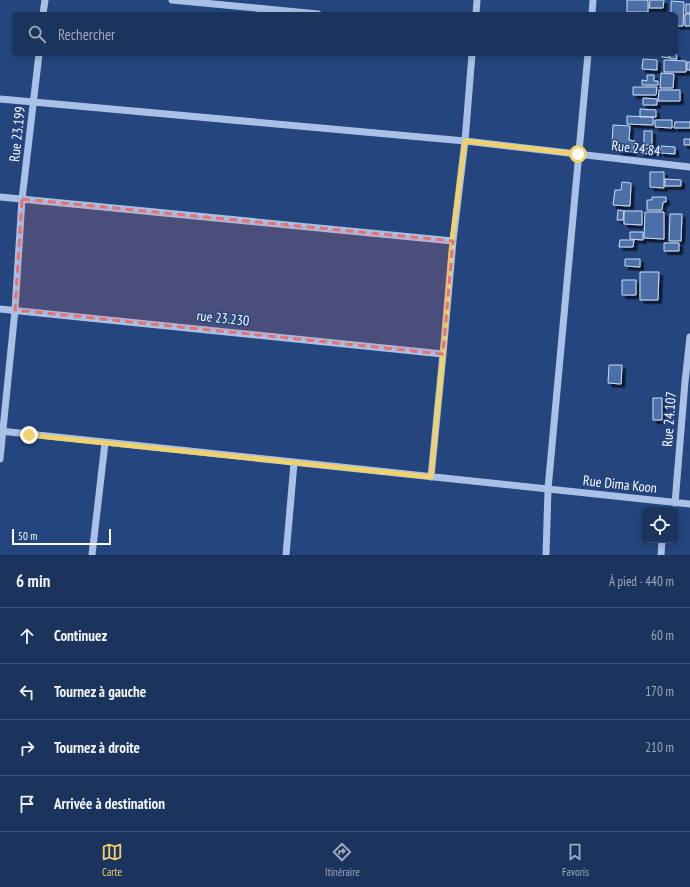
<!DOCTYPE html>
<html lang="fr">
<meta charset="utf-8">
<style>
:root{--surface:#1b345e;--page:#283f67;--text:#f1f3f6;--muted:#a0aabc;--line:#394f73;--accent:#f0d26d}
body{margin:0;font-family:"PT Sans Narrow",sans-serif;background:var(--page);color:var(--text)}
.controls{position:absolute;right:12px;bottom:12px;display:grid;overflow:hidden;border-radius:6px;box-shadow:0 2px 6px #0003}
.controls button{width:36px;height:36px;display:grid;place-items:center;padding:0;border:0;border-bottom:1px solid var(--line);background:var(--surface);color:var(--text);font:20px sans-serif}
.scale{position:absolute;left:12px;bottom:10px;width:99px;box-sizing:border-box;padding-left:4px;border:2px solid #fff;border-top:0;font-size:11px;line-height:14px;white-space:nowrap;color:#fff;-webkit-text-stroke:3px #24457e;paint-order:stroke}
.stop{position:absolute;width:12px;height:12px;margin:-9px;border:3px solid #f0d26d;border-radius:50%;background:#fff}
.stop.end{background:#f0d26d;border-color:#fff;box-shadow:0 1px 4px #0008}
.list{margin:0;padding:0;list-style:none}
h2{display:flex;justify-content:space-between;align-items:center;height:52px;margin:0;padding:0 16px;font-size:17px}
h2 small{font-size:13px;font-weight:400;color:var(--muted)}
.list li{display:grid;grid-template-columns:26px 1fr auto;gap:12px;align-items:center;box-sizing:border-box;height:56px;padding:0 16px;border-top:1px solid var(--line)}
.list b{display:block;font-size:15px;white-space:nowrap}
.list em{font-size:13px;font-style:normal;color:var(--muted)}
.icon{flex:none;width:22px;height:22px;fill:none;stroke:currentColor;stroke-width:2;stroke-linecap:round;stroke-linejoin:round}
.map{position:relative;flex:none;width:690px;height:555px;overflow:hidden}
.search{position:absolute;background:var(--surface);box-shadow:0 2px 6px #0003;left:12px;right:12px;top:12px;height:44px;display:flex;align-items:center;gap:10px;box-sizing:border-box;padding:0 14px;border-radius:6px;color:var(--muted);font-size:15px}
.sheet{height:276px;background:var(--surface)}
nav{display:flex;justify-content:space-around;align-items:center;box-sizing:border-box;height:56px;border-top:1px solid var(--line);background:var(--surface);font-size:11px;color:var(--muted)}
nav a{display:grid;justify-items:center;gap:2px}
nav .on{color:var(--accent)}
.map>svg:first-child{display:block}
.building{fill:#4c6fa7;stroke:#ccdcf5;filter:url(#shadow)}
.lines{fill:none;stroke-linecap:round;stroke-linejoin:round}
.minor{stroke:#a9c1e6;stroke-width:7}
.route{stroke:#f0d26d;stroke-width:5}
.marked{fill:#e47373;fill-opacity:0.2;stroke:#e47373;stroke-width:3;stroke-dasharray:8 5;stroke-linejoin:round}
.labels{text-anchor:middle;stroke-width:3;stroke-linejoin:round;paint-order:stroke}
.street-label{font-size:14px;fill:#fff;stroke:#24457e}
</style>
<div class="map">
<svg width="690" height="555" viewBox="0 0 690 555">
<defs>
<filter id="shadow"><feDropShadow dx="3.5" dy="3.5" stdDeviation="0" flood-color="#0009"/></filter>
</defs>
<rect width="100%" height="100%" fill="#24457e"/>
<path class="building" d="M627,0H648V12H627Z
M650,0H664L663,8H649Z
M671,1L684,2L683,26H676V14H671Z
M686,4H690V13H686Z
M685,14H690V26H685Z
M676,53L677,59H670V54H676Z
M662,54H669V58L662,57Z
M643,59L657,60V70L642,69Z
M664,60L686,61V72H664Z
M687,62H690V70H687Z
M661,73L674,74L673,88H660Z
M647,75H654V81H658V85H642V80L647,81Z
M633,87H657L656,95H633Z
M659,90H680V101H658Z
M643,98L657,99V105H643Z
M640,109L656,110V117H640Z
M627,116L653,117V125L627,124Z
M655,120H672V128L655,127Z
M675,122H690V128H674Z
M613,125L630,126L629,140L635,141L633,152L620,151L612,145Z
M644,131H652V145H644Z
M684,139H690V145H684Z
M661,146L675,147V154L660,153Z
M641,148L658,149V153H641Z
M650,172H664V188L650,187Z
M665,179L681,180V186H665Z
M622,182L631,183L630,206L613,205L615,190H621Z
M652,197H666V202H663L662,210H647V200H652Z
M618,210L624,211L623,220H617Z
M624,211H642V225L624,224Z
M645,212H664V239L644,238Z
M670,214H682L681,241H669Z
M630,232H643V240L630,239Z
M620,240H634L633,247H619Z
M664,243H679V251H664Z
M625,259H640V267L625,266Z
M640,272H659L658,300H640Z
M622,280H636V295H622Z
M609,365H622L621,384L608,383Z
M653,398H662V420H653Z"/>
<g class="lines">
<path class="minor" d="M172,0L318,14
M43,14L45,0
M476,14L477,0
M592,14L593,0
M0,99L465,141L690,167
M0,197L453,241
M0,309L443,354
M0,431C230,456 460,481 690,504
M0,459L15,310L22,199L39,54
M431,477L443,354L453,241L465,141L472,54
M675,503L685,382L690,337
M92,555L105,443
M286,555L294,463
M546,555L548,489L588,54
M661,555L662,540"/>
</g>
<g class="lines">
<path class="route" d="M29,435L431,477L443,354L452,241L465,141L578,154"/>
</g>
<path class="marked" d="M22,199L453,241L443,354L15,310Z"/>
<g class="labels">
<g class="street-label">
<text transform="translate(17 134) rotate(-84)" y="5">Rue 23.199</text>
<text transform="translate(636 148) rotate(7)" y="5">Rue 24.84</text>
<text transform="translate(223 318) rotate(6)" y="5">rue 23.230</text>
<text transform="translate(669 419) rotate(-86)" y="5">Rue 24.107</text>
<text transform="translate(620 484) rotate(6)" y="5">Rue Dima Koon</text>
</g>
</g>
</svg>
<div class="controls">
<button><svg class="icon" aria-label="locate" viewBox="0 0 24 24"><circle cx="12" cy="12" r="6"/><path d="M12 2v4M12 18v4M2 12h4M18 12h4"/></svg></button>
</div>
<div class="scale">50 m</div>
<div class="stop" style="left:578px;top:154px"></div>
<div class="stop end" style="left:29px;top:435px"></div>
<div class="search"><svg class="icon" aria-label="search" viewBox="0 0 24 24"><circle cx="10" cy="10" r="6"/><path d="M15 15l6 6"/></svg>Rechercher</div>
</div>
<section class="sheet">
<h2>6 min<small>À pied · 440 m</small></h2>
<ul class="list">
<li><svg class="icon" aria-label="ahead" viewBox="0 0 24 24"><path d="M12 20V5M6 11l6-6 6 6"/></svg><div><b>Continuez</b></div><em>60 m</em></li>
<li><svg class="icon" aria-label="left" viewBox="0 0 24 24"><path d="M17 20v-9H6M10 6l-5 5 5 5"/></svg><div><b>Tournez à gauche</b></div><em>170 m</em></li>
<li><svg class="icon" aria-label="right" viewBox="0 0 24 24"><path d="M7 20v-9h11M14 6l5 5-5 5"/></svg><div><b>Tournez à droite</b></div><em>210 m</em></li>
<li><svg class="icon" aria-label="arrive" viewBox="0 0 24 24"><path d="M6 21V4h12l-3 4 3 4H6"/></svg><div><b>Arrivée à destination</b></div></li>
</ul>
</section>
<nav>
<a class="on"><svg class="icon" aria-label="map" viewBox="0 0 24 24"><path d="M3 6l6-2 6 2 6-2v14l-6 2-6-2-6 2zM9 4v14M15 6v14"/></svg>Carte</a>
<a><svg class="icon" aria-label="directions" viewBox="0 0 24 24"><path d="M12 3l9 9-9 9-9-9zM9 14v-3h6M13 9l2 2-2 2"/></svg>Itinéraire</a>
<a><svg class="icon" aria-label="saved" viewBox="0 0 24 24"><path d="M7 4h10v16l-5-4-5 4z"/></svg>Favoris</a>
</nav>
